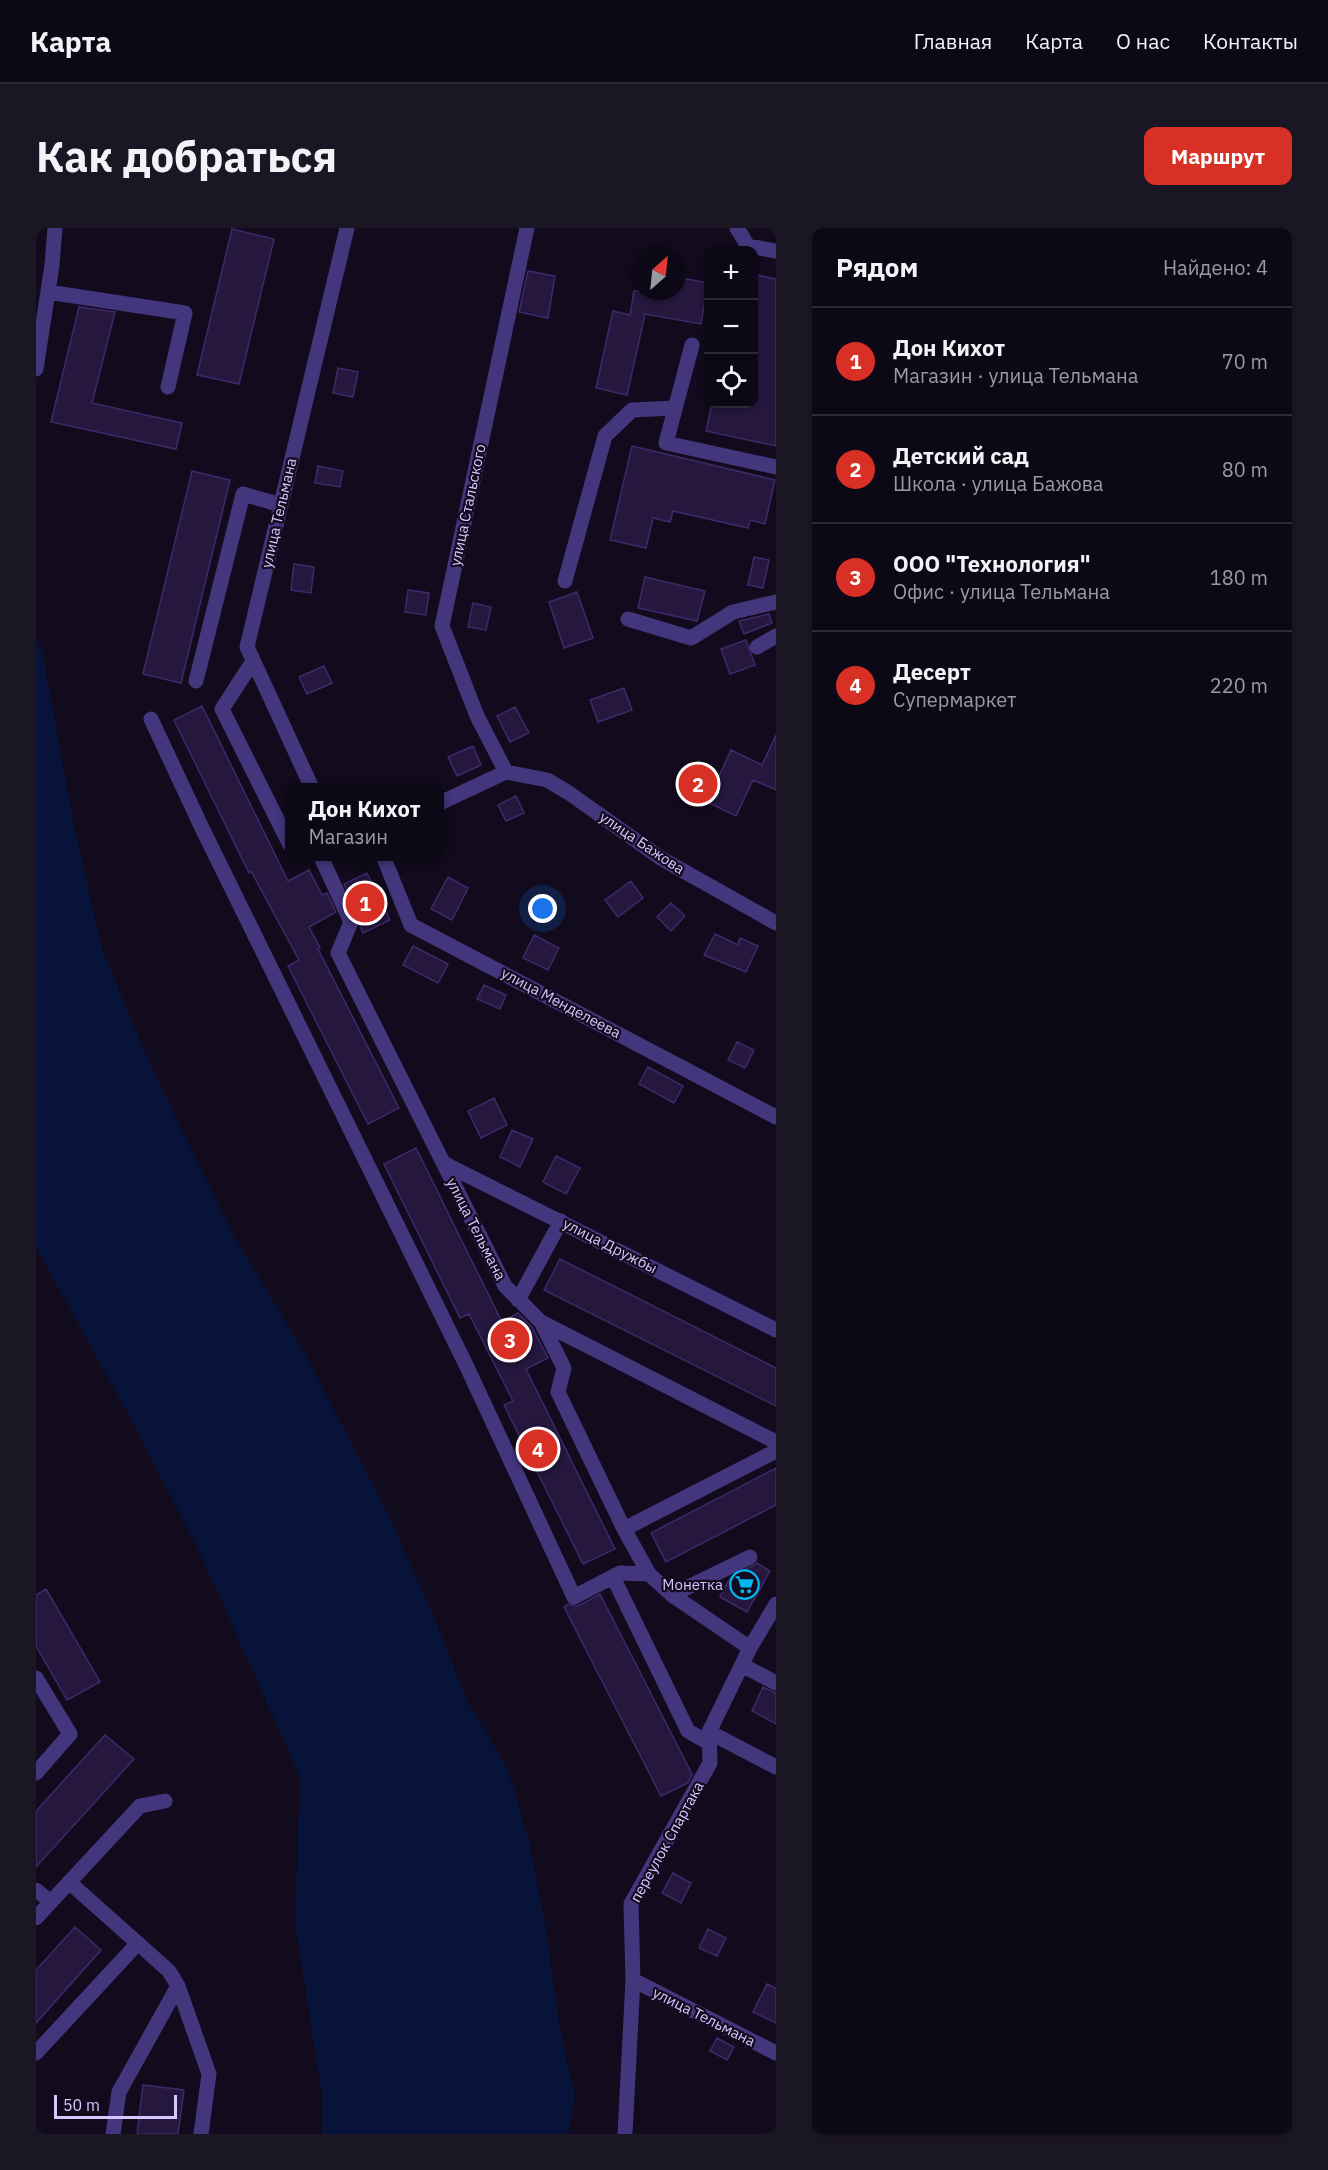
<!DOCTYPE html>
<html lang="ru">
<meta charset="utf-8">
<style>
:root{--surface:#0d0816;--page:#1b1623;--text:#f1f3f6;--muted:#9a9aa1;--line:#2d2935;--accent:#d93025}
body{margin:0;font-family:"IBM Plex Sans",sans-serif;background:var(--page);color:var(--text)}
.controls{position:absolute;right:18px;top:18px;display:grid;overflow:hidden;border-radius:12px;box-shadow:0 2px 4px #0004}
.controls button{width:54px;height:54px;display:grid;place-items:center;padding:0;border:0;border-bottom:2px solid var(--line);background:var(--surface);color:var(--text);font:30px sans-serif}
.compass{position:absolute;left:596px;top:18px;width:54px;height:54px;border-radius:50%;background:var(--surface);box-shadow:0 2px 4px #0004;rotate:27deg}
.scale{position:absolute;left:18px;bottom:15px;width:123px;box-sizing:border-box;padding-left:6px;border:3px solid #d6c8ff;border-top:0;font-size:16px;line-height:21px;white-space:nowrap;color:#d6c8ff;-webkit-text-stroke:4px #110b1d;paint-order:stroke}
.you{position:absolute;left:507px;top:681px;width:21px;height:21px;margin:-15px;border:4px solid #fff;border-radius:50%;background:#1a73e8;box-shadow:0 0 0 9px #1a73e833}
.badge{display:grid;place-items:center;width:39px;height:39px;border-radius:50%;background:var(--accent);color:#fff;font-size:20px;font-weight:700}
.pin{position:absolute;translate:-50% -50%;border:3px solid #fff;box-shadow:0 2px 6px #0006}
.popup{position:absolute;left:249px;top:555px;width:159px;height:78px;box-sizing:border-box;display:grid;place-content:center;border-radius:12px;background:var(--surface);filter:drop-shadow(0 2px 4px #0005);font-size:20px;white-space:nowrap;color:var(--muted)}
.popup b{font-size:22px;color:var(--text)}
.popup::after{content:'';position:absolute;left:50%;top:100%;margin-left:-12px;border:12px solid transparent;border-top-color:var(--surface)}
.list{margin:0;padding:0;list-style:none}
h2{display:flex;justify-content:space-between;align-items:center;height:78px;margin:0;padding:0 24px;font-size:26px}
h2 small{font-size:20px;font-weight:400;color:var(--muted)}
.list li{display:grid;grid-template-columns:39px 1fr auto;gap:18px;align-items:center;box-sizing:border-box;height:108px;padding:0 24px;border-top:2px solid var(--line)}
.list b{display:block;font-size:22px;white-space:nowrap}
.list p{margin:0;font-size:20px;white-space:nowrap;color:var(--muted)}
.list em{font-size:20px;font-style:normal;color:var(--muted)}
.icon{flex:none;width:33px;height:33px;fill:none;stroke:currentColor;stroke-width:2;stroke-linecap:round;stroke-linejoin:round}
.map{position:relative;flex:none;width:740px;height:1906px;overflow:hidden;border-radius:12px}
header{display:flex;align-items:center;gap:36px;box-sizing:border-box;height:84px;padding:0 30px;background:var(--surface);border-bottom:2px solid var(--line)}
header strong{font-size:28px}
nav{display:flex;gap:33px;margin-inline-start:auto;font-size:21px}
.intro{display:flex;align-items:center;justify-content:space-between;box-sizing:border-box;height:144px;padding:0 36px}
h1{margin:0;font-size:42px}
.button{padding:15px 27px;border-radius:12px;background:var(--accent);color:#fff;font-size:21px;font-weight:700}
main{display:flex;gap:36px;padding:0 36px}
aside{flex:1;background:var(--surface);border-radius:12px;box-shadow:0 2px 4px #0004}
.map>svg:first-child{display:block}
.water{fill:#081339}
.building{fill:#25173e;stroke:#40296a;stroke-width:1.5}
.lines{fill:none;stroke-linecap:round;stroke-linejoin:round}
.minor{stroke:#43367d;stroke-width:15}
.labels{text-anchor:middle;stroke-width:4.5;stroke-linejoin:round;paint-order:stroke}
.street-label{font-size:15px;fill:#d6c8ff;stroke:#110b1d}
.poi-label{font-size:15px;fill:#d6c8ff;stroke:#110b1d;text-anchor:end}
</style>
<header>
<strong>Карта</strong>
<nav><a>Главная</a><a>Карта</a><a>О нас</a><a>Контакты</a></nav>
</header>
<div class="intro"><h1>Как добраться</h1><a class="button">Маршрут</a></div>
<main>
<div class="map">
<svg width="740" height="1906" viewBox="0 0 740 1906">
<rect width="100%" height="100%" fill="#110b1d"/>
<path class="water" d="M0,411L7,427L37,593L66,722L115,838L197,1007L268,1124L351,1284L402,1399L430,1471L472,1541L493,1614L509,1696L524,1801L539,1868L532,1906H286L285,1861L259,1695L264,1549L165,1327L103,1206L0,1019Z"/>
<path class="building" d="M196,1L238,11L203,156L161,147Z
M492,43L519,48L512,90L483,84Z
M717,46L740,51V218L670,203L676,176H717Z
M641,49L672,55L665,96L609,86L591,167L560,160L577,83L594,87L598,63H641Z
M43,79L79,84L56,175L146,195L140,221L15,194Z
M302,140L322,144L317,169L297,165Z
M596,218L739,252L729,296L714,292L712,300L637,283L634,294L617,290L610,320L574,312Z
M282,238L307,243L304,259L279,255Z
M156,243L194,252L145,455L107,446Z
M718,329L733,332L727,360L712,357Z
M258,336L278,339L275,365L255,362Z
M609,349L669,363L661,393L602,380Z
M372,362L393,365L390,387L369,384Z
M541,364L557,410L528,420L513,374Z
M437,375L455,379L450,402L432,399Z
M733,386L736,395L708,406L703,393Z
M710,412L719,437L694,446L685,421Z
M288,438L296,455L271,466L263,449Z
M588,460L596,482L562,494L554,472Z
M166,478L252,653L273,642L286,667L291,665L300,684L273,699L284,720L282,721L363,880L332,896L252,738L263,732L215,643L213,645L138,492Z
M479,479L493,505L474,514L461,488Z
M740,507V562L717,552L700,588L671,574L695,522L726,537Z
M437,518L445,537L421,548L412,529Z
M480,568L488,585L470,593L462,577Z
M331,645L354,692L327,705L324,698V690L308,656Z
M412,649L432,660L416,692L395,681Z
M595,653L607,670L582,689L569,672Z
M635,675L649,688L635,703L621,689Z
M679,706L702,717L704,710L722,718L710,744L668,727Z
M498,707L523,720L512,742L487,730Z
M377,718L412,736L402,755L367,737Z
M448,757L470,767L464,781L441,771Z
M701,814L718,822L709,840L692,832Z
M612,839L647,858L638,875L603,856Z
M458,870L471,897L445,910L432,883Z
M476,902L497,911L484,939L464,929Z
M380,920L466,1094L482,1085L496,1099L512,1130L490,1141L579,1321L547,1336L468,1177L477,1173L433,1086L424,1090L348,936Z
M520,928L544,940L530,966L507,954Z
M524,1031L740,1140V1178L508,1062Z
M740,1240V1277L630,1334L615,1305Z
M721,1335L734,1343L711,1384L684,1369L694,1350Z
M10,1361L64,1454L31,1472L0,1418V1367Z
M564,1366L656,1546L652,1555L625,1568L528,1379L532,1376L542,1378Z
M727,1459L740,1465V1496L716,1483Z
M69,1507L98,1531L0,1639V1583Z
M637,1645L655,1655L645,1675L626,1665Z
M39,1699L65,1722L0,1795V1742Z
M672,1701L690,1710L681,1728L663,1720Z
M731,1756L740,1760V1795L717,1784Z
M681,1810L698,1819L691,1832L674,1823Z
M107,1857L148,1862L142,1906H101Z"/>
<g class="lines">
<path class="minor" d="M701,0L712,18L740,23
M12,64L149,85L132,159
M656,117L630,215L740,239
M0,141L16,37L19,0
M529,353L569,208L596,182L639,180
M592,391L655,410L697,384L740,374
M721,419L740,408
M217,433L186,481L254,617
M160,453L207,266L245,277
M115,491L166,600L431,1139L538,1369L584,1345L613,1346
M470,544L441,488L406,398L491,0
M470,544L511,552L533,565L626,631L740,695
M276,560L211,419L311,0
M404,575L470,544
M347,628L375,697L740,889
M285,629L315,694L302,725L469,1058L505,1094L528,1140L522,1164L588,1301L613,1346L636,1367L714,1420
M407,935L740,1102
M482,1072L525,993
M505,1094L740,1214
M588,1301L740,1223
M577,1349L652,1503L673,1515
M636,1367L714,1329
M706,1437L740,1455
M0,1450L34,1506L0,1545
M673,1504L740,1539
M33,1654L133,1743L142,1758L173,1846L165,1906
M0,1662L15,1674
M0,1690L104,1578L129,1573
M597,1752L740,1825
M0,1825L102,1715
M77,1906L83,1864L142,1758
M589,1906L597,1752L595,1676L674,1535L673,1504L714,1420L740,1376"/>
</g>
<defs>
<symbol id="supermarket-ring" viewBox="-11 -11 22 22"><circle r="9.5" fill="#110b1d" stroke="#00b6f3" stroke-width="1.5"/><path d="M-6-5.5h2.5l.6 2H6L4.5 2H-2.5L-4.4-4H-6ZM-1.5 3.2a1.3 1.3 0 1 0 .1 0ZM3 3.2a1.3 1.3 0 1 0 .1 0Z" fill="#00b6f3"/></symbol>
</defs>
<g fill-rule="evenodd">
<use href="#supermarket-ring" x="692" y="1340" width="33" height="33"/>
</g>
<g class="labels">
<g class="street-label">
<text transform="translate(432 277) rotate(-78)" y="5">улица Стальского</text>
<text transform="translate(243 285) rotate(-77)" y="5">улица Тельмана</text>
<text transform="translate(606 615) rotate(34)" y="5">улица Бажова</text>
<text transform="translate(525 775) rotate(28)" y="5">улица Менделеева</text>
<text transform="translate(440 1001) rotate(63)" y="5">улица Тельмана</text>
<text transform="translate(574 1018) rotate(27)" y="5">улица Дружбы</text>
<text transform="translate(631 1614) rotate(-61)" y="5">переулок Спартака</text>
<text transform="translate(668 1789) rotate(27)" y="5">улица Тельмана</text>
</g>
<g class="poi-label">
<text x="687" y="1362">Монетка</text>
</g>
</g>
</svg>
<div class="controls">
<button>+</button>
<button>−</button>
<button><svg class="icon" aria-label="locate" viewBox="0 0 24 24"><circle cx="12" cy="12" r="6"/><path d="M12 2v4M12 18v4M2 12h4M18 12h4"/></svg></button>
</div>
<svg class="compass" viewBox="-18 -18 36 36"><path d="M0-13l5 13h-10z" fill="#e53935"/><path d="M0 13l5-13h-10z" fill="#9a9aa1"/></svg>
<div class="scale">50 m</div>
<div class="you"></div>
<div class="pin badge" style="left:329px;top:675px">1</div>
<div class="popup"><b>Дон Кихот</b>Магазин</div>
<div class="pin badge" style="left:662px;top:556px">2</div>
<div class="pin badge" style="left:474px;top:1112px">3</div>
<div class="pin badge" style="left:502px;top:1221px">4</div>
</div>
<aside>
<h2>Рядом<small>Найдено: 4</small></h2>
<ul class="list">
<li><span class="badge">1</span><div><b>Дон Кихот</b><p>Магазин · улица Тельмана</p></div><em>70 m</em></li>
<li><span class="badge">2</span><div><b>Детский сад</b><p>Школа · улица Бажова</p></div><em>80 m</em></li>
<li><span class="badge">3</span><div><b>ООО &quot;Технология&quot;</b><p>Офис · улица Тельмана</p></div><em>180 m</em></li>
<li><span class="badge">4</span><div><b>Десерт</b><p>Супермаркет</p></div><em>220 m</em></li>
</ul>
</aside>
</main>
